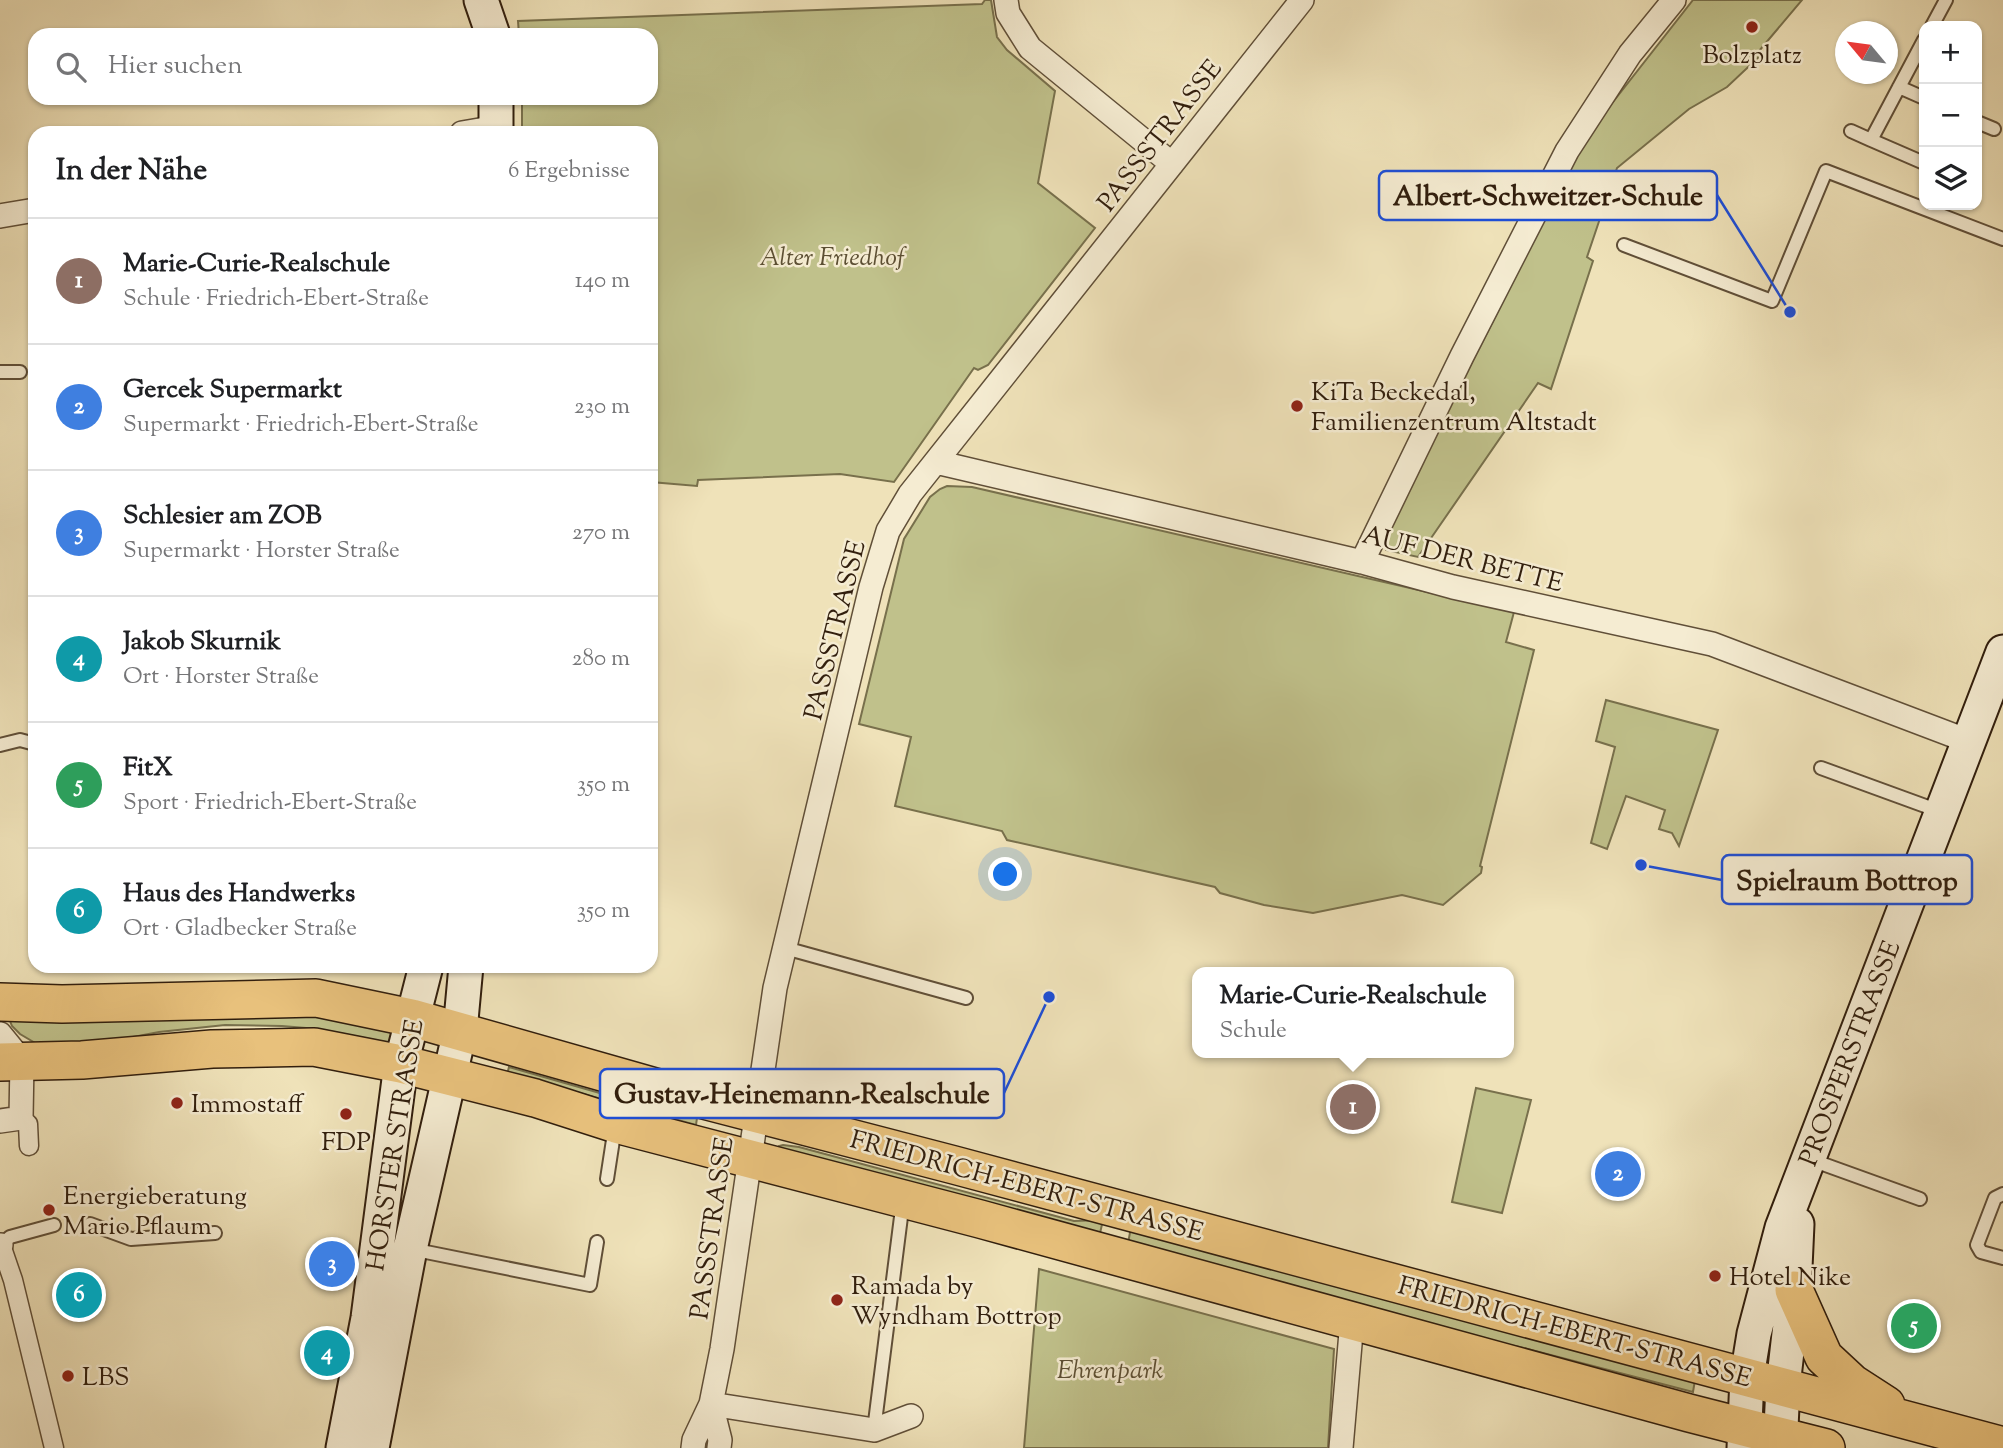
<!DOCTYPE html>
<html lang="de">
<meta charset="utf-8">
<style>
:root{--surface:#fff;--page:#f6f6f6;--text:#202124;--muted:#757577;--line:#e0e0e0;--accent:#8f2418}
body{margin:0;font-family:"Sorts Mill Goudy",serif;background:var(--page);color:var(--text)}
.controls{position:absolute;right:21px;top:21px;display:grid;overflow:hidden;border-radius:14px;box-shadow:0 2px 5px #0004}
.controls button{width:63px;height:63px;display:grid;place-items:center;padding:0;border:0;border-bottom:2px solid var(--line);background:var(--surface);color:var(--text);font:35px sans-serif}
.compass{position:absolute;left:1835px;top:21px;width:63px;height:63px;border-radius:50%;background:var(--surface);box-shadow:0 2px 5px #0004;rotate:299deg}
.you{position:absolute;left:1006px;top:875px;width:24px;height:24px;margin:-18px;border:5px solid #fff;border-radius:50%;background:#1a73e8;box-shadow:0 0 0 10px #1a73e833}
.badge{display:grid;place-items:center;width:46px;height:46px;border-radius:50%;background:var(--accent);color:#fff;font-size:23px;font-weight:700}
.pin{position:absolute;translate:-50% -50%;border:4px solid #fff;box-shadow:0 2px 7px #0006}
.popup{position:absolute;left:1192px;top:967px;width:322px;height:91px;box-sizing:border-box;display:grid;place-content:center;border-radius:14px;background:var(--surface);filter:drop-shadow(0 2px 5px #0005);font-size:23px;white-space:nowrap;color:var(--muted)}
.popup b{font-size:26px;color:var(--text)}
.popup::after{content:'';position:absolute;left:50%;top:100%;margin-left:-14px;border:14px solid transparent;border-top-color:var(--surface)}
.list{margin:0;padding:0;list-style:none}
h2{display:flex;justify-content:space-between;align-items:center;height:91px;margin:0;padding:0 28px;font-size:30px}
h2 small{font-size:23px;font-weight:400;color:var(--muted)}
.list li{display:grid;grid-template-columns:46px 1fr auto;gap:21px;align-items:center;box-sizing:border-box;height:126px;padding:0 28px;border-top:2px solid var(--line)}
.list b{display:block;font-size:26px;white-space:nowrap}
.list p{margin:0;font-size:23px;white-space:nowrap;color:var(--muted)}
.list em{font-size:23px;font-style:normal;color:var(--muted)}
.icon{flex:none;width:38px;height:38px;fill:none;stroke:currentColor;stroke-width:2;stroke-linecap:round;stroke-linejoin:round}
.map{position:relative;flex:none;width:2003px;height:1448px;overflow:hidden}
.search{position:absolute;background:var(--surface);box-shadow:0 2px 5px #0004;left:28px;top:28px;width:630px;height:77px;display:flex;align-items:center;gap:18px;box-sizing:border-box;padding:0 24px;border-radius:21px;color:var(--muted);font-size:26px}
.panel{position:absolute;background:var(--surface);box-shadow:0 2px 5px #0004;left:28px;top:126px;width:630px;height:847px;border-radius:21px}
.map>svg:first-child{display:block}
.green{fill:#c0c18b;stroke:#78704c;stroke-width:2}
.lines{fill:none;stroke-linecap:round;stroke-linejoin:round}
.service-casing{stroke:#604f38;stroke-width:16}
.pedestrian-casing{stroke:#604f38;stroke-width:21}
.minor-casing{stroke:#604f38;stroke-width:26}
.secondary-casing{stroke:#311e0d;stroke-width:37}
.primary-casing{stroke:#311e0d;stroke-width:40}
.service{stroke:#f5ecd2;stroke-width:12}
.pedestrian{stroke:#f5ecd2;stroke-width:18}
.minor{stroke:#f5ecd2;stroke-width:23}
.secondary{stroke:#f5ecd2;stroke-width:33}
.primary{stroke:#e8c17c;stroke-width:37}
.poi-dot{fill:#8f2418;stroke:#f5ecd2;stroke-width:2.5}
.labels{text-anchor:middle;stroke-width:5;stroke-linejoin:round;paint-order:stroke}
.poi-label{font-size:26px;fill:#311e0d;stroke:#f5ecd2;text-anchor:start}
.street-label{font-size:26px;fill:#311e0d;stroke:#f5ecd2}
.park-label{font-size:26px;font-style:italic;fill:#5c4f33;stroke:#f5ecd2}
.leader{fill:none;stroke:#1d4ed8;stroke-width:2.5}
.callout-dot{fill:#1d4ed8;stroke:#f5ecd2;stroke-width:2.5}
.callout{fill:#f5ecd2;stroke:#1d4ed8;stroke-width:2.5}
.callout-label{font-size:28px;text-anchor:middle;font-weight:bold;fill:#311e0d}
</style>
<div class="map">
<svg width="2003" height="1448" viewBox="0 0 2003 1448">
<rect width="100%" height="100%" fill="#efe2b9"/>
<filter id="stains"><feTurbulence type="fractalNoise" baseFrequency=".00286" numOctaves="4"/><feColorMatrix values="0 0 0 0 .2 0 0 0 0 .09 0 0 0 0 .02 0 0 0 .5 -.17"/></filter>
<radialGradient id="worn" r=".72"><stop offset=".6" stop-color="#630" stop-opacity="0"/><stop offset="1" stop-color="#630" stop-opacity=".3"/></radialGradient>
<path class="green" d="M985,0H991L997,37L1007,50L1055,91L1038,183L1095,228L988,365L978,370L974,368L894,482L840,474L698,480L697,486L651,482V133H522V98H651V35H519L518,21L982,4Z
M1693,0H1802L1759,51L1762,54L1727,87L1689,109L1617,168L1587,257L1593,261L1551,389L1538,383L1418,557L1386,550L1385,535L1573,162L1602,116Z
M947,486L972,487L1514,612L1506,642L1534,650L1480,866L1482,867L1481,873L1443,905L1402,895L1313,913L1264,905L1220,893L1215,887L1007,840L1002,831L895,806L911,737L859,724L904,539L930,497L940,489Z
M1606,700L1718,730L1679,846L1672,833L1659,829L1665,810L1626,796L1607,849L1591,843L1615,747L1596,741Z
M307,1013L389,1028L396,1036L390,1043L318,1029L282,1026L225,1025L159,1032L102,1043L37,1044L20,1034L12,1026L10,1021L14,1018Z
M509,1067L645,1106L698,1111L696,1125L565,1089L505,1082Z
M1476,1088L1531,1100L1502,1213L1452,1202Z
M783,1145L799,1147L1074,1221L1103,1220L1098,1242L778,1154L779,1146Z
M1131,1227L1696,1374L1693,1392L1520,1347L1456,1335L1127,1249Z
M1039,1269L1334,1349L1328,1448H1024Z"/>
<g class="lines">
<defs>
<path id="service" d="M1932,26L1946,0
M1924,40L1871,140L1924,163
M1899,87L1924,98
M1977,122L1994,129
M1851,131L1871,140
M1624,245L1772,301L1826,171L2003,239
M0,372H20
M0,745L20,740L35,744
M1821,768L1939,811
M785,948L966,998
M1809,1159L1920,1199
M607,1179L615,1127
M2003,1194L1995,1198L1977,1245L1981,1252L2003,1258
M90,1224L131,1239L215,1233
M1,1245L10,1237L54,1225
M411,1249L590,1285L597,1242
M874,1430L903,1201"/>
<path id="pedestrian" d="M21,1118L28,1124L29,1146
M1,1245L13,1280L54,1448"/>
<path id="minor" d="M1006,0L1008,13L1030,48L1172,164
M462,133L497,127
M0,216L35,210
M936,462L1362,562L1453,587L1712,644L1968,741
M1362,562L1462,356L1567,151L1630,54L1674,0
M0,1034L22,1061L21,1118L0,1121
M0,1246L1,1245
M711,1404L874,1430L911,1416
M711,1404L720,1440L719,1448
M693,1448L694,1440L711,1404L722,1349L775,988L871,587L888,531L910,494L1302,0
M1341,1448L1352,1321"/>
<path id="secondary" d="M481,0L493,35
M496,98V133
M343,1448L368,1318L401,1064L426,966
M372,1448L410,1249L460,1031L466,966
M1744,1448L1747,1377L1754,1334L1782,1228L2003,652
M1780,1448L1783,1386L1794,1290L1797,1224"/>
<path id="primary" d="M0,1002L62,1004L316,998L412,1018L669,1091L954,1165L2003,1446
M0,1062L82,1060L212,1049L314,1047L401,1064L535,1098L616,1124L980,1219L1689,1413L1826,1448
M1794,1290L1824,1357L1852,1383L1886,1405"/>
</defs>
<use href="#service" class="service-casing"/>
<use href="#pedestrian" class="pedestrian-casing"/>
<use href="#minor" class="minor-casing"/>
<use href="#secondary" class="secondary-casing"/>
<use href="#primary" class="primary-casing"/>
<use href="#service" class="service"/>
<use href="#pedestrian" class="pedestrian"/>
<use href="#minor" class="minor"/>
<use href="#secondary" class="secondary"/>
<use href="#primary" class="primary"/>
</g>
<g class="poi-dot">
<circle cx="1752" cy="27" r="7"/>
<circle cx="1297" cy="406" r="7"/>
<circle cx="177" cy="1103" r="7"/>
<circle cx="346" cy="1114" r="7"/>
<circle cx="49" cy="1210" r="7"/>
<circle cx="1715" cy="1276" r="7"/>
<circle cx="837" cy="1300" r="7"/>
<circle cx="68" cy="1376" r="7"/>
</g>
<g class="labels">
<g class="poi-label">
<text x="1752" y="63" text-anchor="middle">Bolzplatz</text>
<text x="1311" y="400">KiTa Beckedal,<tspan x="1311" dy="30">Familienzentrum Altstadt</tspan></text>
<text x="191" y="1112">Immostaff</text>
<text x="346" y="1150" text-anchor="middle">FDP</text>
<text x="63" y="1204">Energieberatung<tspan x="63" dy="30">Mario Pflaum</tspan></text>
<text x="1729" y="1285">Hotel Nike</text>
<text x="851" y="1294">Ramada by<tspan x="851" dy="30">Wyndham Bottrop</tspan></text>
<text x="82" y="1385">LBS</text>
</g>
<g class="street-label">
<text transform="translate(1159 135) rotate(-52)" y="9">PASSSTRASSE</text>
<text transform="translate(1463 558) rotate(14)" y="9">AUF DER BETTE</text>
<text transform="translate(834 630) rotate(-76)" y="9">PASSSTRASSE</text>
<text transform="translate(1849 1053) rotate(-69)" y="9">PROSPERSTRASSE</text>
<text transform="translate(394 1145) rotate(-81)" y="9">HORSTER STRASSE</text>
<text transform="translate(1027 1185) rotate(15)" y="9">FRIEDRICH-EBERT-STRASSE</text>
<text transform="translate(711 1228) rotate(-82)" y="9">PASSSTRASSE</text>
<text transform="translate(1575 1331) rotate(15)" y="9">FRIEDRICH-EBERT-STRASSE</text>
</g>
<g class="park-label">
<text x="832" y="265">Alter Friedhof</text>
<text x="1110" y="1378">Ehrenpark</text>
</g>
</g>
<path class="leader" d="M1790 312L1717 195M1641 865L1722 880M1049 997L1004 1093"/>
<g class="callout-dot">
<circle cx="1790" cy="312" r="7"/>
<circle cx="1641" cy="865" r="7"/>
<circle cx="1049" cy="997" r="7"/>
</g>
<g class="callout">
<rect x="1379" y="171" width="338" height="49" rx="7"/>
<rect x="1722" y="855" width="250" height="49" rx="7"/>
<rect x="600" y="1069" width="404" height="49" rx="7"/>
</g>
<g class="callout-label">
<text x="1548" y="205">Albert-Schweitzer-Schule</text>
<text x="1847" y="890">Spielraum Bottrop</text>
<text x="802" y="1103">Gustav-Heinemann-Realschule</text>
</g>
<rect width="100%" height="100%" filter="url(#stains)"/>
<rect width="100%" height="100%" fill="url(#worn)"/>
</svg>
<div class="controls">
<button>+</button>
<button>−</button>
<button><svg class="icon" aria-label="layers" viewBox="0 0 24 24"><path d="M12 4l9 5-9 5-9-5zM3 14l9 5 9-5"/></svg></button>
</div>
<svg class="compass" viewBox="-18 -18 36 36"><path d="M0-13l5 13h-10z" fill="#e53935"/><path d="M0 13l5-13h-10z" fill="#757577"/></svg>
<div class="you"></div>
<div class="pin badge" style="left:1353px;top:1107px;background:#8d6e63">1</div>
<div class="popup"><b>Marie-Curie-Realschule</b>Schule</div>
<div class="pin badge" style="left:1618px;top:1174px;background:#3f7fe0">2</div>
<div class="pin badge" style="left:332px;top:1264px;background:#3f7fe0">3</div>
<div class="pin badge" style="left:327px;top:1353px;background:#0f9aa8">4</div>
<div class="pin badge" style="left:1914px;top:1326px;background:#2e9e5b">5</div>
<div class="pin badge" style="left:79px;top:1295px;background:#0f9aa8">6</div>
<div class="search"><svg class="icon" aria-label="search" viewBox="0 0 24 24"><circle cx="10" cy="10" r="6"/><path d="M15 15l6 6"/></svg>Hier suchen</div>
<section class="panel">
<h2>In der Nähe<small>6 Ergebnisse</small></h2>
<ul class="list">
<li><span class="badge" style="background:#8d6e63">1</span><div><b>Marie-Curie-Realschule</b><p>Schule · Friedrich-Ebert-Straße</p></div><em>140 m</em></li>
<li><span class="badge" style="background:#3f7fe0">2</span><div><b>Gercek Supermarkt</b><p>Supermarkt · Friedrich-Ebert-Straße</p></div><em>230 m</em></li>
<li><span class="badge" style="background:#3f7fe0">3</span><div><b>Schlesier am ZOB</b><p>Supermarkt · Horster Straße</p></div><em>270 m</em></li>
<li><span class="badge" style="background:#0f9aa8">4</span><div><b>Jakob Skurnik</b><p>Ort · Horster Straße</p></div><em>280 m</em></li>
<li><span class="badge" style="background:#2e9e5b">5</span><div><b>FitX</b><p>Sport · Friedrich-Ebert-Straße</p></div><em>350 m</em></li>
<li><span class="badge" style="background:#0f9aa8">6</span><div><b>Haus des Handwerks</b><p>Ort · Gladbecker Straße</p></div><em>350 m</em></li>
</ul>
</section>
</div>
